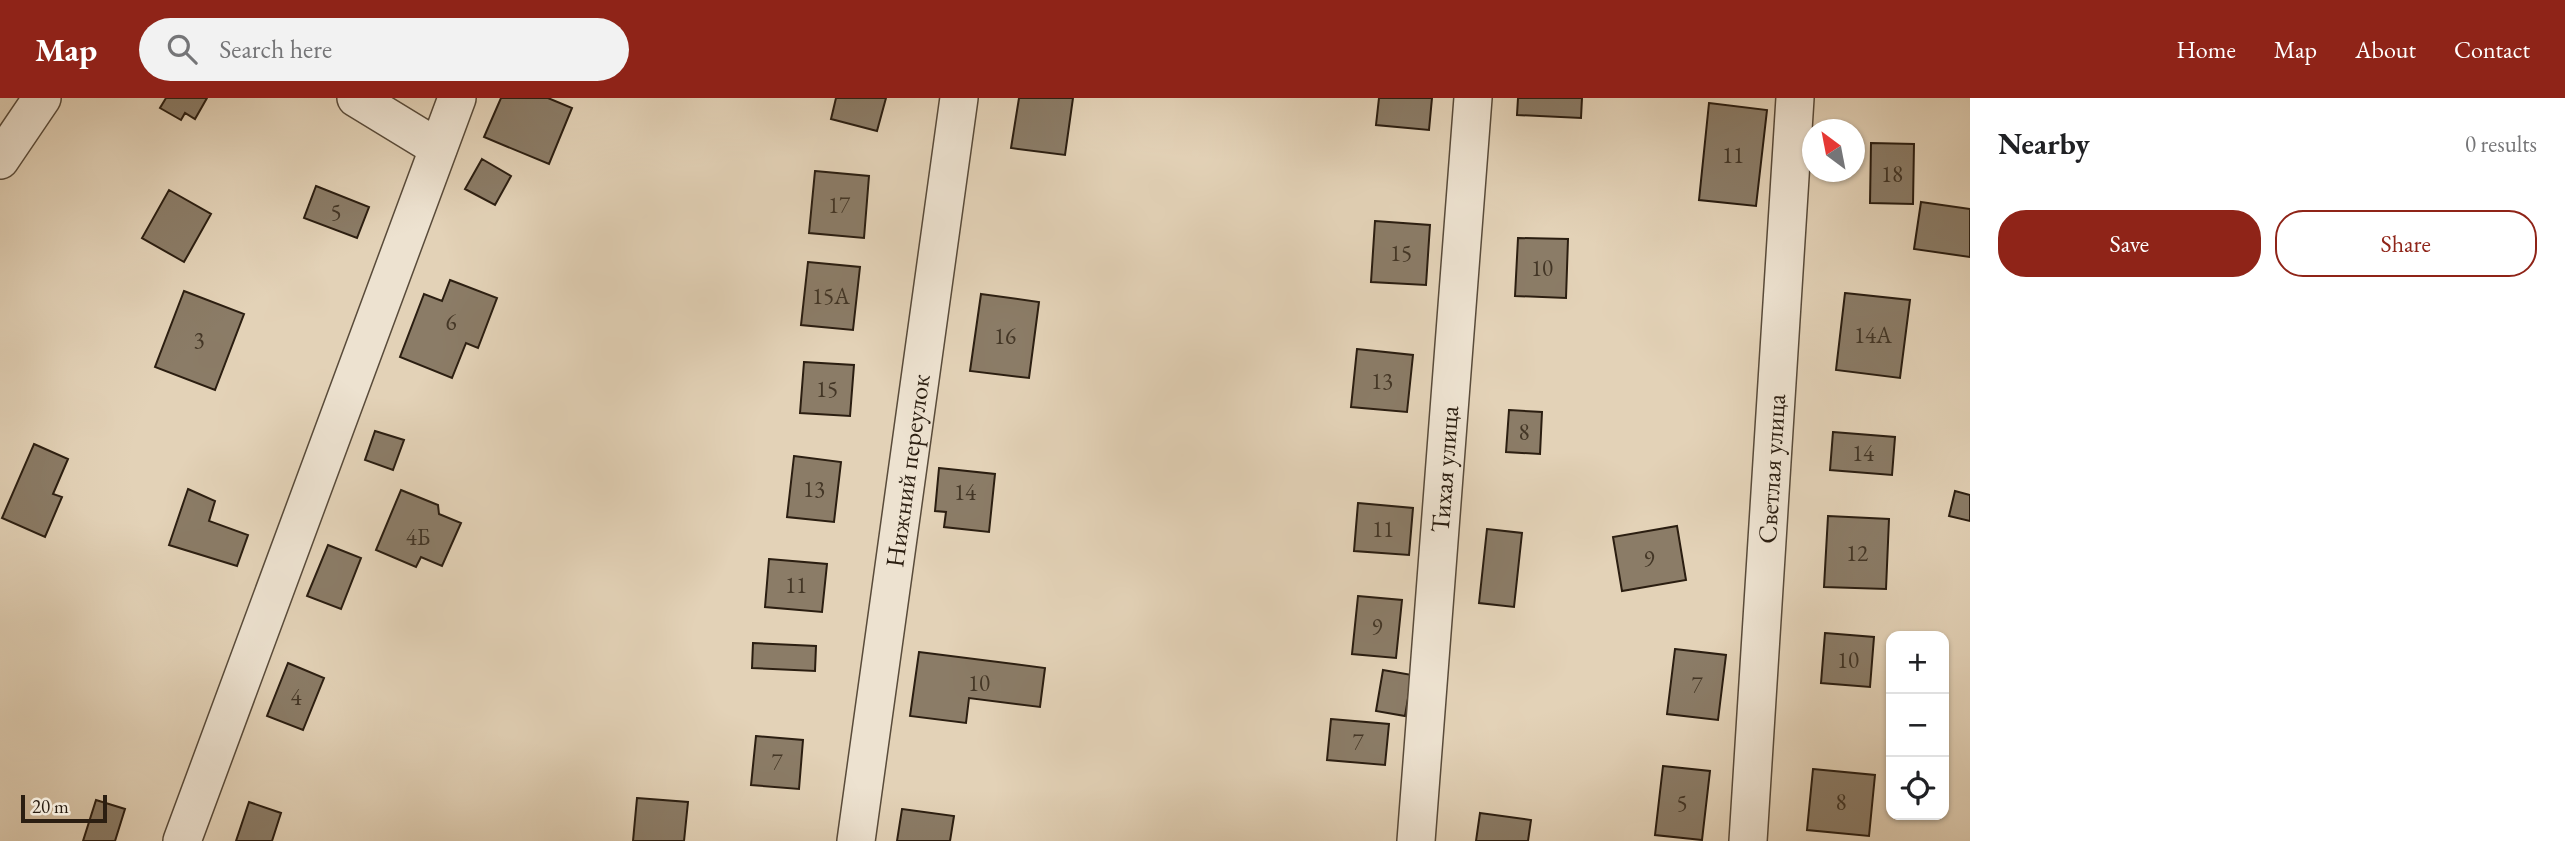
<!DOCTYPE html>
<meta charset="utf-8">
<style>
:root{--surface:#fff;--page:#f2f2f2;--text:#202124;--muted:#757577;--line:#e0e0e0;--accent:#8f2418}
body{margin:0;font-family:"EB Garamond",serif;background:var(--page);color:var(--text)}
.controls{position:absolute;right:21px;bottom:21px;display:grid;overflow:hidden;border-radius:14px;box-shadow:0 2px 5px #0004}
.controls button{width:63px;height:63px;display:grid;place-items:center;padding:0;border:0;border-bottom:2px solid var(--line);background:var(--surface);color:var(--text);font:35px sans-serif}
.compass{position:absolute;left:1802px;top:21px;width:63px;height:63px;border-radius:50%;background:var(--surface);box-shadow:0 2px 5px #0004;rotate:328deg}
.scale{position:absolute;left:21px;bottom:18px;width:86px;box-sizing:border-box;padding-left:7px;border:4px solid #2b1e11;border-top:0;font-size:19px;line-height:24px;white-space:nowrap;color:#2b1e11;-webkit-text-stroke:5px #ede2d0;paint-order:stroke}
.list{margin:0;padding:0;list-style:none}
h2{display:flex;justify-content:space-between;align-items:center;height:91px;margin:0;padding:0 28px;font-size:30px}
h2 small{font-size:23px;font-weight:400;color:var(--muted)}
.actions{display:flex;gap:14px;padding:21px 28px}
.actions a{flex:1;padding:16px 0;border:2px solid var(--accent);border-radius:28px;text-align:center;font-size:24px;color:var(--accent)}
.actions .main{background:var(--accent);color:#fff}
.icon{flex:none;width:38px;height:38px;fill:none;stroke:currentColor;stroke-width:2;stroke-linecap:round;stroke-linejoin:round}
.map{position:relative;flex:none;width:1970px;height:743px;overflow:hidden}
header{display:flex;align-items:center;gap:42px;box-sizing:border-box;height:98px;padding:0 35px;background:var(--accent);color:#fff}
header strong{font-size:33px}
nav{display:flex;gap:38px;margin-inline-start:auto;font-size:24px}
.search{width:490px;height:63px;background:var(--page);display:flex;align-items:center;gap:18px;box-sizing:border-box;padding:0 24px;border-radius:38px;color:var(--muted);font-size:26px}
main{display:flex}
aside{flex:1;background:var(--surface)}
.map>svg:first-child{display:block}
.building{fill:#8b7c67;stroke:#2b1e11;stroke-width:2}
.lines{fill:none;stroke-linecap:round;stroke-linejoin:round}
.minor-casing{stroke:#594b3a;stroke-width:40}
.minor{stroke:#ede2d0;stroke-width:37}
.labels{text-anchor:middle;stroke-width:7;stroke-linejoin:round;paint-order:stroke}
.number-label{font-size:23px;fill:#433626}
.street-label{font-size:26px;fill:#2b1e11;stroke:#ede2d0}
</style>
<header>
<strong>Map</strong>
<div class="search"><svg class="icon" aria-label="search" viewBox="0 0 24 24"><circle cx="10" cy="10" r="6"/><path d="M15 15l6 6"/></svg>Search here</div>
<nav><a>Home</a><a>Map</a><a>About</a><a>Contact</a></nav>
</header>
<main>
<div class="map">
<svg width="1970" height="743" viewBox="0 0 1970 743">
<rect width="100%" height="100%" fill="#e3d2b7"/>
<filter id="stains"><feTurbulence type="fractalNoise" baseFrequency=".00286" numOctaves="4"/><feColorMatrix values="0 0 0 0 .2 0 0 0 0 .09 0 0 0 0 .02 0 0 0 .5 -.17"/></filter>
<radialGradient id="worn" r=".72"><stop offset=".6" stop-color="#630" stop-opacity="0"/><stop offset="1" stop-color="#630" stop-opacity=".3"/></radialGradient>
<path class="building" d="M166,0H207L195,21L185,15L181,22L160,10Z
M501,0H548L572,10L549,66L484,39Z
M836,0H886L877,33L831,21Z
M1019,0H1073L1065,57L1011,50Z
M1379,0H1432L1429,32L1376,27Z
M1518,0H1582L1581,20L1517,17Z
M1709,5L1767,12L1756,108L1699,102Z
M1871,45L1914,46L1913,106L1870,105Z
M482,61L511,78L495,107L465,91Z
M815,73L869,78L864,140L809,135Z
M316,88L369,109L357,140L304,120Z
M169,92L211,116L184,164L142,140Z
M1921,104L1970,111V159L1914,151Z
M1375,123L1430,127L1426,187L1371,184Z
M1518,140L1568,141L1566,200L1515,198Z
M808,164L860,169L853,232L801,227Z
M450,182L497,200L478,250L466,245L452,280L400,259L424,196L442,203Z
M184,193L244,216L215,292L155,269Z
M1845,195L1910,202L1900,280L1836,272Z
M981,196L1039,204L1029,280L970,273Z
M1357,251L1413,257L1407,314L1351,309Z
M804,264L854,267L850,318L800,315Z
M1509,312L1542,314L1540,356L1506,354Z
M375,333L404,342L393,372L365,362Z
M1833,334L1895,339L1892,377L1830,372Z
M34,346L68,361L53,396L62,399L45,439L2,420Z
M794,358L841,364L834,424L787,419Z
M939,370L995,376L989,434L944,429L946,414L935,413Z
M188,391L215,403L209,423L248,437L237,468L169,447Z
M401,392L438,407L439,416L461,425L442,468L421,459L416,469L376,452Z
M1955,393L1970,397V423L1949,418Z
M1358,405L1413,410L1409,457L1354,453Z
M1828,418L1889,421L1886,491L1824,489Z
M1677,428L1686,482L1622,493L1613,439Z
M1487,431L1522,435L1514,509L1479,505Z
M328,447L361,460L341,511L307,498Z
M769,461L827,466L822,514L765,509Z
M1358,498L1402,502L1396,560L1352,556Z
M1825,535L1874,539L1870,589L1821,585Z
M753,545L816,548L815,573L752,570Z
M1675,551L1726,557L1718,622L1667,616Z
M919,554L1045,570L1040,609L969,600L966,625L910,618Z
M288,565L324,580L303,632L267,618Z
M1383,572L1412,577L1405,618L1376,613Z
M1331,621L1389,626L1385,667L1327,662Z
M756,638L803,642L799,691L751,687Z
M1663,668L1710,673L1702,742L1655,737Z
M1813,671L1875,677L1869,738L1807,732Z
M637,700L688,704L684,743H633Z
M96,702L125,711L115,743H83Z
M249,704L281,715L272,743H236Z
M902,711L954,718L950,743H897Z
M1480,715L1531,722L1528,743H1476Z"/>
<g class="lines">
<defs>
<g id="minor">
<path d="M356,0L438,50"/>
<path d="M0,62L42,0"/>
<path d="M182,743L457,0"/>
<path id="s1" d="M856,743L959,0"/>
<path id="s2" d="M1416,743L1473,0"/>
<path id="s3" d="M1748,743L1795,0"/>
</g>
</defs>
<use href="#minor" class="minor-casing"/>
<use href="#minor" class="minor"/>
</g>
<g class="labels">
<g class="number-label">
<text x="1733" y="65">11</text>
<text x="1892" y="84">18</text>
<text x="839" y="115">17</text>
<text x="336" y="122">5</text>
<text x="1401" y="163">15</text>
<text x="1542" y="178">10</text>
<text x="831" y="206">15А</text>
<text x="451" y="232">6</text>
<text x="1873" y="245">14А</text>
<text x="1005" y="246">16</text>
<text x="199" y="250">3</text>
<text x="1382" y="291">13</text>
<text x="827" y="299">15</text>
<text x="1524" y="342">8</text>
<text x="1863" y="363">14</text>
<text x="814" y="399">13</text>
<text x="965" y="402">14</text>
<text x="1383" y="439">11</text>
<text x="418" y="447">4Б</text>
<text x="1857" y="463">12</text>
<text x="1649" y="469">9</text>
<text x="796" y="495">11</text>
<text x="1377" y="537">9</text>
<text x="1848" y="570">10</text>
<text x="979" y="593">10</text>
<text x="1697" y="595">7</text>
<text x="296" y="607">4</text>
<text x="1358" y="652">7</text>
<text x="777" y="672">7</text>
<text x="1841" y="712">8</text>
<text x="1682" y="713">5</text>
</g>
<g class="street-label">
<text dy="9" stroke="none"><textPath href="#s1" startOffset="374">Нижний переулок</textPath></text>
<text dy="9" stroke="none"><textPath href="#s2" startOffset="373">Тихая улица</textPath></text>
<text dy="9" stroke="none"><textPath href="#s3" startOffset="373">Светлая улица</textPath></text>
</g>
</g>
<rect width="100%" height="100%" filter="url(#stains)"/>
<rect width="100%" height="100%" fill="url(#worn)"/>
</svg>
<div class="controls">
<button>+</button>
<button>−</button>
<button><svg class="icon" aria-label="locate" viewBox="0 0 24 24"><circle cx="12" cy="12" r="6"/><path d="M12 2v4M12 18v4M2 12h4M18 12h4"/></svg></button>
</div>
<svg class="compass" viewBox="-18 -18 36 36"><path d="M0-13l5 13h-10z" fill="#e53935"/><path d="M0 13l5-13h-10z" fill="#757577"/></svg>
<div class="scale">20 m</div>
</div>
<aside>
<h2>Nearby<small>0 results</small></h2>
<ul class="list">
</ul>
<div class="actions"><a class="main">Save</a><a>Share</a></div>
</aside>
</main>
